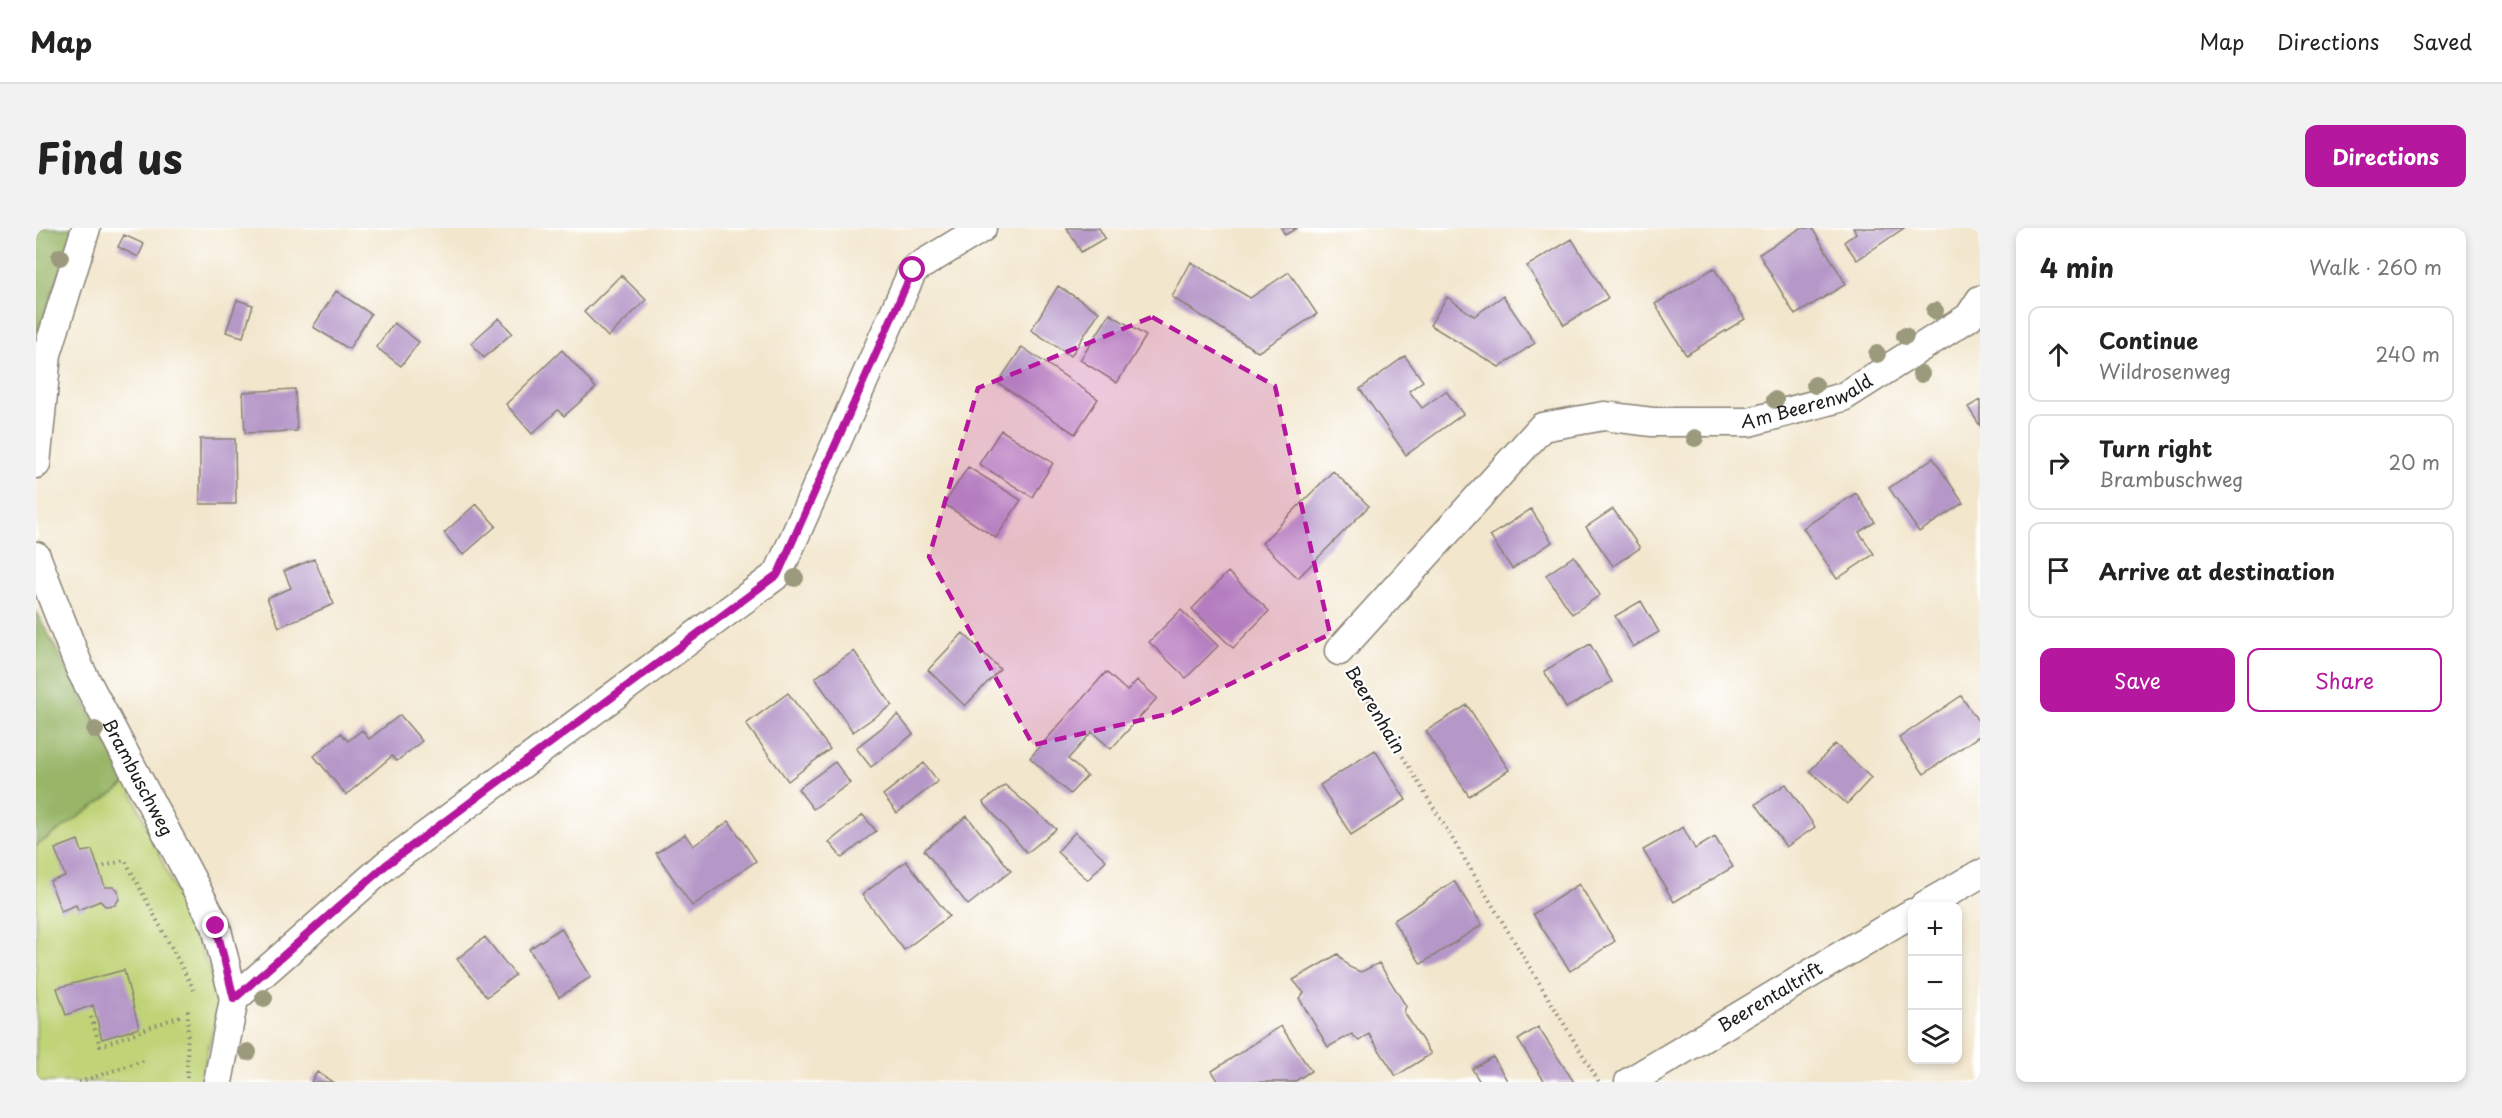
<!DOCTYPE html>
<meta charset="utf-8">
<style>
:root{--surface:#fff;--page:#f2f2f2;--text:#222;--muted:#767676;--line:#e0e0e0;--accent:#b5179e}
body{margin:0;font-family:"Playpen Sans",sans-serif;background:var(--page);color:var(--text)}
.controls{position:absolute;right:18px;bottom:18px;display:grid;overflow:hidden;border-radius:12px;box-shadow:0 3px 9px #0003}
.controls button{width:54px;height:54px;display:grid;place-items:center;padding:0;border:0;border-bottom:2px solid var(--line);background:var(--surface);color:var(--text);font:30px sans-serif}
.stop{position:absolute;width:18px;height:18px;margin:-14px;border:4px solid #b5179e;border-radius:50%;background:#fff}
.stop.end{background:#b5179e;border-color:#fff;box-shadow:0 2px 6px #0008}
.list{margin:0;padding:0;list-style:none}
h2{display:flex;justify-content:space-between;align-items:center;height:78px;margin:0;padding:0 24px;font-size:26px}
h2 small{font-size:20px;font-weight:400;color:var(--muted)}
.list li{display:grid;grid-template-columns:39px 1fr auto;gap:18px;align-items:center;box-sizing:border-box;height:96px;margin:0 12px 12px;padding:0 12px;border:2px solid var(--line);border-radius:12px}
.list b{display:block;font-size:22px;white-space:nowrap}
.list p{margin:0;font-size:20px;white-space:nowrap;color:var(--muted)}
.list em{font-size:20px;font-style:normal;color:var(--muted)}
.actions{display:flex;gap:12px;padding:18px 24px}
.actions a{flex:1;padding:14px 0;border:2px solid var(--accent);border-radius:12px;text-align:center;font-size:21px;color:var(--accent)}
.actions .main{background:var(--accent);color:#fff}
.icon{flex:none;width:33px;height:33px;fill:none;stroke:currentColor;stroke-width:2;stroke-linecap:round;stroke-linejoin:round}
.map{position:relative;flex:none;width:1944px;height:854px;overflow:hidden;border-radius:12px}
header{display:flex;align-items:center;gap:36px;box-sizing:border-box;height:84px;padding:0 30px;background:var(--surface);border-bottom:2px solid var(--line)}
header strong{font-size:28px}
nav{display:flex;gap:33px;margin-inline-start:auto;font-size:21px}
.intro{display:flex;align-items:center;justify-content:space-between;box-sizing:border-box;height:144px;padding:0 36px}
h1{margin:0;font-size:42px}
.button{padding:15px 27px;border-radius:12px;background:var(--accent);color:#fff;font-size:21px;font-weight:700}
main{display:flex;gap:36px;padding:0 36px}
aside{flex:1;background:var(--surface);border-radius:12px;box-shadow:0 3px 9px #0003}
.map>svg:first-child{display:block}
.green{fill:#c0d377;stroke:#6e784a;stroke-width:1.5}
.forest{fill:#98b568;stroke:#5a6842;stroke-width:1.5}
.building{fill:#b597c8}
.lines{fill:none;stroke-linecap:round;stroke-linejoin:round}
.minor-casing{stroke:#878174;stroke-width:31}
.path{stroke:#878174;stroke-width:4;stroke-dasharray:1.5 4.5;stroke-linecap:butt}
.minor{stroke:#fff;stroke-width:28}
.tree{fill:#9c9a7d}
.route{stroke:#b5179e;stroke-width:8}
.marked{fill:#b5179e;fill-opacity:0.2;stroke:#b5179e;stroke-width:4.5;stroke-dasharray:12 8;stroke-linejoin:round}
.labels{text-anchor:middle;stroke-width:4.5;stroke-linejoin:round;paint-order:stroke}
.street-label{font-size:18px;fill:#1c1c1c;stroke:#fff}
</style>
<header>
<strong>Map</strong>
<nav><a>Map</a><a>Directions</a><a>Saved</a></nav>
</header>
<div class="intro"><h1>Find us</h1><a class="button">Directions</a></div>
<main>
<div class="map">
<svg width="1944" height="854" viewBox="0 0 1944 854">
<rect width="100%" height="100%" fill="#fff"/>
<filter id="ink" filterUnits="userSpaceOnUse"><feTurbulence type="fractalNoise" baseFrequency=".0167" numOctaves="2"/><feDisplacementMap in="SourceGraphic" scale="12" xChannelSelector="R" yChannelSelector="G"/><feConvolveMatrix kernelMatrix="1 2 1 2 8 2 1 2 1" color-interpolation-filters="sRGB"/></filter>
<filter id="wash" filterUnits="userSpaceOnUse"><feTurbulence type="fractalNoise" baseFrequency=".008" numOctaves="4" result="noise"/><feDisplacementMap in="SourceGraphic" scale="24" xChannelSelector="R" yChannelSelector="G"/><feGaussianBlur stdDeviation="1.35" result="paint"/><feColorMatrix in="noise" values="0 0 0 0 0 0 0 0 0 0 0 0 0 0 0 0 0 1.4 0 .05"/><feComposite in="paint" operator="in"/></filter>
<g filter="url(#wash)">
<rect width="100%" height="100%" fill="#f2e6cc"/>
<path class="green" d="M92,555L185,768L164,854H0V618Z"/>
<path class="forest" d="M5,0H39L0,111V9Z
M0,383L92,555L0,618Z"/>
<g id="blocks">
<path class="building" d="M1031,0H1063L1069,10L1045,24Z
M1245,0H1261L1249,7Z
M1765,0H1776L1810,56L1759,87L1723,26Z
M1817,0H1868L1821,32L1808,14L1820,5Z
M88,7L108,16L102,29L82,19Z
M1536,11L1572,70L1528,97L1491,38Z
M1155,34L1214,70L1253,44L1281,86L1222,124L1136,69Z
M1678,40L1709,91L1650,127L1619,76Z
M585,47L610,72L572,109L548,84Z
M1022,58L1063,84L1035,128L995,102Z
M300,63L335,86L313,121L277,99Z
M1467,68L1499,115L1463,139L1394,97L1411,69L1438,88Z
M201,72L217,77L207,109L190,104Z
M1074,86L1110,108L1081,155L1044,132Z
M463,90L476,105L448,130L435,115Z
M358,95L383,114L365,138L340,119Z
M986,119L1062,171L1039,206L962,155Z
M526,122L560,160L528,188L522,182L496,206L470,176Z
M1369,128L1387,153L1373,163L1386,180L1410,163L1427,186L1370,227L1324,161Z
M259,161L261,203L209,205L207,164Z
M1944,172V198L1932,179Z
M965,202L1017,235L996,269L943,236Z
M164,211H199L200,276H164Z
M1897,230L1927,275L1883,304L1853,260Z
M932,239L985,272L960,310L908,276Z
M1297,243L1333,278L1262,350L1226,315Z
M1820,265L1839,294L1823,304L1838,326L1801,351L1767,300Z
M440,276L460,298L427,327L408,305Z
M1495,281L1516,314L1476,341L1454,308Z
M1577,281L1604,320L1577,338L1550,299Z
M1538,328L1564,367L1536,386L1510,347Z
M278,331L298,376L243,399L231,370L255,360L248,343Z
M1192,344L1233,383L1197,420L1156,381Z
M1605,373L1623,404L1597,419L1579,388Z
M1145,382L1182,418L1150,450L1113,414Z
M927,405L964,441L929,478L892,442Z
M1554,416L1576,454L1530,480L1508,443Z
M818,423L856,477L817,504L779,450Z
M1070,444L1091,463L1101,452L1121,470L1075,521L1056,504L1032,531L1051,548L1034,566L994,530Z
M752,465L794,521L752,553L710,496Z
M1925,468L1944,496V507L1888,546L1863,510Z
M1431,477L1473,542L1433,568L1390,503Z
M364,487L386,513L361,533L356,528L310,567L278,528L305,505L312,513L326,502L333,511Z
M862,487L877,506L835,539L820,520Z
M1799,516L1835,550L1811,576L1774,543Z
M1339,522L1370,572L1315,607L1284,557Z
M799,534L814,555L777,581L762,561Z
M888,535L902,553L861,585L847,567Z
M1750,556L1779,599L1750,619L1720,576Z
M969,557L1020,601L991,625L947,574Z
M827,587L840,603L806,630L793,614Z
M931,588L975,643L932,677L888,622Z
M693,593L720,633L656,678L620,625L649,606L657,618Z
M1647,599L1659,621L1679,609L1697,639L1638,674L1607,622Z
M1039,604L1070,632L1052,652L1021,624Z
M42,612L46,624L56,622L69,659H78L82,662L83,671L79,677L69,678L64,673L42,682L40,677L25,683L14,653L29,648L19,621Z
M870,633L913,688L868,722L826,667Z
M1418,653L1446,697L1385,736L1357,693Z
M1543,656L1579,713L1534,743L1497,686Z
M525,700L555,749L523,769L493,721Z
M449,709L479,747L451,769L421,731Z
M1302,726L1313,739L1325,744L1343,735L1370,778L1368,784L1395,826L1360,848L1333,806L1323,813L1316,806L1292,819L1263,770L1268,765L1257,752Z
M88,742L103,800L66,811L57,777L30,787L21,760Z
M1245,798L1275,843L1258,854H1183L1176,843Z
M1502,799L1538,854H1509L1482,812Z
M1457,829L1472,854H1444L1436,841Z
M281,844L297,854H275Z"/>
</g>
</g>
<g filter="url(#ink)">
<use href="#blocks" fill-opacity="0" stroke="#878174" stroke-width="1.5"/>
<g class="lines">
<defs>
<g id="minor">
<path d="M0,236L11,126L50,0"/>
<path id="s1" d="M0,328L44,441L180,698L198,771"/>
<path id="s2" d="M1303,423L1506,199L1568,188L1616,194H1713L1807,169L1933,89L1944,72"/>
<path d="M1888,678L1944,646"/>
<path d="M182,854L198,771L350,637L742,346L877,42L946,0"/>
<path id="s3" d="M1593,854L1876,685"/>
</g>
</defs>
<use href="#minor" class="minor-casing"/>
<path class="path" d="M1317,446L1563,854
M62,640L89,632L158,762
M55,789L64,818L147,787
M151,850L152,780
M43,854L109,832"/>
<use href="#minor" class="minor"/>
</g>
<g class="tree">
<circle cx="24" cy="29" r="9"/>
<circle cx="1899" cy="83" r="9"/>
<circle cx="1869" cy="108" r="9"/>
<circle cx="1841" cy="126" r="9"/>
<circle cx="1885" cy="146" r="9"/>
<circle cx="1779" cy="157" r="9"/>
<circle cx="1739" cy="172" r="9"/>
<circle cx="1659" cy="210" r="9"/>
<circle cx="759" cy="350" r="9"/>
<circle cx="59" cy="502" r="9"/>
<circle cx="228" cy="770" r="9"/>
<circle cx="212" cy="824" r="9"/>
</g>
</g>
<g class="lines" filter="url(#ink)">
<path class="route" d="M180,698L198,771L350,637L742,346L877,42"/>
</g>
<path class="marked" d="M1116,89L1239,158L1294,406L1136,485L997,517L893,329L942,160Z"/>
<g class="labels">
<g class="street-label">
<text dy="6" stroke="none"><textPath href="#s2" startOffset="572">Am Beerenwald</textPath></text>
<text transform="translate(1339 482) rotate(59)" y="6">Beerenhain</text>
<text dy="6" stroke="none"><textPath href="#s1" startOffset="244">Brambuschweg</textPath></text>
<text dy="6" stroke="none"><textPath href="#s3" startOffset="165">Beerentaltrift</textPath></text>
</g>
</g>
</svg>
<div class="controls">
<button>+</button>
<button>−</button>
<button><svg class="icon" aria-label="layers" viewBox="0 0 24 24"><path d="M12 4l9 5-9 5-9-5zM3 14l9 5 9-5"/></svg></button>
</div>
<div class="stop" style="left:877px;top:42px"></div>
<div class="stop end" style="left:180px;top:698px"></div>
</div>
<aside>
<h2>4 min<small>Walk · 260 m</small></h2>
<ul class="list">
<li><svg class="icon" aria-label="ahead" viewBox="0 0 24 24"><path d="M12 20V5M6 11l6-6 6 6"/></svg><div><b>Continue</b><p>Wildrosenweg</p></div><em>240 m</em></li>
<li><svg class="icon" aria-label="right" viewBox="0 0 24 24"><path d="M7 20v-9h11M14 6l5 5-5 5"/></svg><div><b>Turn right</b><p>Brambuschweg</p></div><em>20 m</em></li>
<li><svg class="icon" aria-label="arrive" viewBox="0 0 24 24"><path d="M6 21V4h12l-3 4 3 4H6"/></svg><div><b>Arrive at destination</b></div></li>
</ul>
<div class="actions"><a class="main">Save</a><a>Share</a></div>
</aside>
</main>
